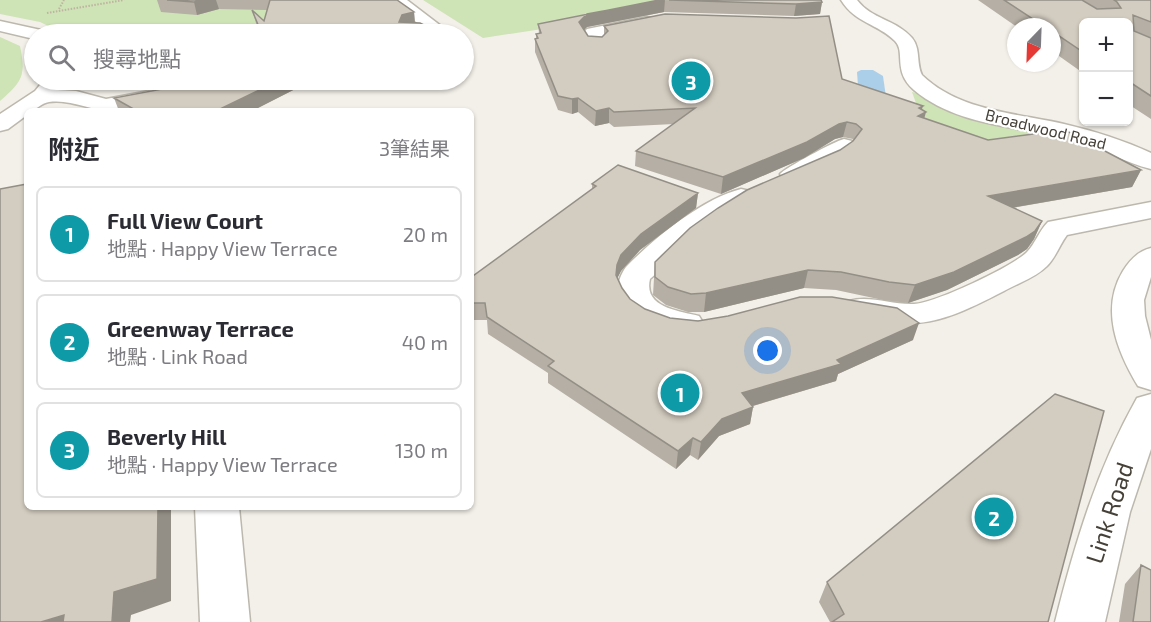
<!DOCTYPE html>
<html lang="zh-TW">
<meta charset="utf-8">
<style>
:root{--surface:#fff;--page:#f7f7f7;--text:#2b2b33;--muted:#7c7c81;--line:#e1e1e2;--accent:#e44e2f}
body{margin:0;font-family:"Exo 2","Noto Sans TC",sans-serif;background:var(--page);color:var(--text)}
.controls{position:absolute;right:18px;top:18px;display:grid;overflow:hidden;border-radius:9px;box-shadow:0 2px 4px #0004}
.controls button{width:54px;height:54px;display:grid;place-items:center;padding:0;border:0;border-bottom:2px solid var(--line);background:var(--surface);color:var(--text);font:30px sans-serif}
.compass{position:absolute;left:1007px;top:18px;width:54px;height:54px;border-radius:50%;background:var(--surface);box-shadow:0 2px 4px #0004;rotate:203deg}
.you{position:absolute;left:768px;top:351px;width:21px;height:21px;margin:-15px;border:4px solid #fff;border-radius:50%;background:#1a73e8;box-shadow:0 0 0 9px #1a73e833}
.badge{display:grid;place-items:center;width:39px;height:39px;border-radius:50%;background:var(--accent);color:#fff;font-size:20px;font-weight:700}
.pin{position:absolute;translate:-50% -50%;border:3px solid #fff;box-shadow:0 2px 6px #0006}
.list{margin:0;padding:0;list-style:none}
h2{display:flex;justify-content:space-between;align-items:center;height:78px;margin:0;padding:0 24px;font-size:26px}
h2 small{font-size:20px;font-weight:400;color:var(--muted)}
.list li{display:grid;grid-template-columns:39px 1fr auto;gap:18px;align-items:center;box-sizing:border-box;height:96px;margin:0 12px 12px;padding:0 12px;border:2px solid var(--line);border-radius:9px}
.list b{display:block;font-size:22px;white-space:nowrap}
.list p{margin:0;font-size:20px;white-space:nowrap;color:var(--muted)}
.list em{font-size:20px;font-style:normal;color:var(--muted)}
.icon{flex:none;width:33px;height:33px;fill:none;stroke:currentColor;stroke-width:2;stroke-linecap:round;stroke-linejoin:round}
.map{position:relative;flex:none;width:1151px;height:622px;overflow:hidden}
.search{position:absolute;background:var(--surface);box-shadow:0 2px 4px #0004;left:24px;top:24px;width:450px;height:66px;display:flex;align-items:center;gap:15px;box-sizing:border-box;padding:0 21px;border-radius:33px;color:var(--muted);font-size:22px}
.panel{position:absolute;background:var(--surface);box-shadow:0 2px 4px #0004;left:24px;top:108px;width:450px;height:402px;border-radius:9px}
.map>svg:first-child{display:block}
.green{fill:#cee3b6}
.water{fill:#accfe9}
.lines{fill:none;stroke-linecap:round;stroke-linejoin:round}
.minor-casing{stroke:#bdb8ad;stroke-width:3}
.path{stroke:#beb49f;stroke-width:2;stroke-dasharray:1.5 1.5;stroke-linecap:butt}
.minor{fill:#fff;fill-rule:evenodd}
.wall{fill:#b5afa5}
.shaded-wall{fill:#948f86}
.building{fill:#d3ccc0;stroke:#948f86;stroke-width:1.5}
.labels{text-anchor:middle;stroke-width:4.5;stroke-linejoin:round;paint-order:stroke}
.far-street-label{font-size:16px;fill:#464138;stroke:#fff}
.near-street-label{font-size:24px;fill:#464138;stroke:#fff}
</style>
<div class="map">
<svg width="1151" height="622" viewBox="0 0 1151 622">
<rect width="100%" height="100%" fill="#f3f0e9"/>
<path class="green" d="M0,0H301L260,22L249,34H65L40,22L0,14Z
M423,0H672V9L483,38Z
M0,37L20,46C26,75 23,81 0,101Z
M912,92L920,94L1055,131L1001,144L974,140L921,117Z"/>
<path class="water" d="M861,70H873L883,76L886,97L858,86L857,72Z"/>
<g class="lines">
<defs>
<path id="minor" d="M389,0H407L441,26L431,34H402L404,30L421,26Z
M841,0H857C871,19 897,20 912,38C921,49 916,63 922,75C959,111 1016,113 1064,124C1094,131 1123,140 1151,153V169C1126,163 1103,149 1078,142C1025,126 959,128 914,90C892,71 906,52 895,41C877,23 856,24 841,0Z
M647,17L653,18L655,22L653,26L600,37L605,44L602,48H590L581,35L587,29Z
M0,21L41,30L44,34H34V39L0,31Z
M44,80H64L57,90L76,91L106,99L208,80H247L244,84L237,86L112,111C91,111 71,99 49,102C41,103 36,111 27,111V115L8,129L0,131V114L35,91Z
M844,139L852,141L856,146L852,151C833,163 808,185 784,179L780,174C785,168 835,141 844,139Z
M741,189L750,191L754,197L750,203L704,231L650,279C643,308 680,311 699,316L704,324L699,332C663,341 595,310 626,267C654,238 702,199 741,189Z
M1151,202V218L1067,235C1060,244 1056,257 1047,266C1035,278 1018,283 1004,291C944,322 917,333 849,315L845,308L849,301C870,295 892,305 914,304C935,303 1012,267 1027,252C1035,244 1039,231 1048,222Z
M1151,248V277L1144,300L1145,316L1151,340V390L1138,386C1117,351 1100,309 1123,271C1130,260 1138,251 1151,248Z
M1151,394V449L1130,512L1105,622H1055C1075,543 1097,469 1137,398Z
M195,507H239L250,622H200Z"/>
</defs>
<use href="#minor" class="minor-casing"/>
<path class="path" d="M59,9L64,0
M47,13L124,0"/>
<use href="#minor" class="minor"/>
</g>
<path class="wall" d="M157,0H397L414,12L415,23L426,26L427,34H260L256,23L252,10L264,21L267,10L219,9L197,15L161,12Z
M659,0L822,2L820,14L794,16L664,12L587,27L584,30L588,36L602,37L604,35V26L842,79L922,109L924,118L988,140L1141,170L1132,187L1012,208L1042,221L1034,239L1027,249L1018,255L947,290L908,303L883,300L836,290L804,288L704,312H688L666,305L653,295L655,262L840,150L854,140L853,139L843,137L835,139L804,158L721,194L635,166L636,151L674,124L614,127L609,123L595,126L578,112L572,114L558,110L535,52V39H536V34L539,33L538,24Z
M978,0H1151V119L1128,104V22H1083V73L1052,51V27H1017Z
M317,81L305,84L252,111H119L114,98Z
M592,184L698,193L696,208L640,250L621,271L617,278L622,288L630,299L645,309L670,318L913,340L838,374L836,381L753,406V407L750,424L719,436L698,460L690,455L676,469L548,383V373L488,334L487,320H473L471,303L592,189Z
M1141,565L1151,622H1119L1125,584Z
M827,582L1048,622H830L819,602Z"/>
<path class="shaded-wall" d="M202,0H216L219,9L197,15L194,2Z
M665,0L664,12L587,27L579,35V22L587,14Z
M822,2L820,14L794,16L796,4Z
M414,12L415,25L426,26L427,34H394L402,15Z
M365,25L367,34H311Z
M280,80H317V81L305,84L252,111H216Z
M578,98V112L572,114V99Z
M923,106L920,115L926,112L922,127L913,131L919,108Z
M609,108V123L595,126L596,111Z
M847,122L843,137L835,139L804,158L721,194L723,177L839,124Z
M1141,170L1132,187L981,213L988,196Z
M698,193L696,208L640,250L621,271L616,281L617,265L621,255L641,234Z
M1042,221L1034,239L1027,249L1018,255L947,290L908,303L915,285Z
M808,270L804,288L704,312L706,293Z
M919,323L913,340L838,374L836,381L739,410L742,393L837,360Z
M753,407L750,424L719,436L698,460L701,442L722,419Z
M693,438L690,455L676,469L678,451Z
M158,507H171V601L131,615L130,622H112L114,592Z
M64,615L70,622H41Z"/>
<path class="building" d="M167,0H202L194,2Z
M270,0H397L414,12L402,15L399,22L420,23L426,26L394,34H377L365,25L311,34H260L261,32L252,10L264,21Z
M659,0H664L587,14L579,22L588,36L602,37L608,31L604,26L665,14L796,18L829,16L842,79L923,106L919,108L926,112L918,116L988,140L1065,130L1141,170L988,196L1042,221L1035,231L1026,237L954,272L915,285L889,282L841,272L808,270L706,293L691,294L668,287L655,277V262L690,228L718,208L747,190L840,150L853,141L862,129L856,124L847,122L839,124L807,142L723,177L636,151L695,108L614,112L609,108L596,111L578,98L572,99L558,96L535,39L538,38L536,34L541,33L538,24Z
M669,0H821L822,2L796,4Z
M1004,0H1082L1097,9L1121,8L1117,2L1114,0H1151V22L1133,15L1134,31L1151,38V96L1128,81V22H1083V52L1052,31V27H1045Z
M210,80H280L216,111H137L114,98Z
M618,165L698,193L641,234L621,255L617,265L616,275L622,288L630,299L645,309L670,318L698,321L728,316L800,297H832L897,308L919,323L837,360L841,364L742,393L753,407L722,419L701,442L693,438L678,451L548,366L554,361L487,317L485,303H471L473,276L596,186L592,184Z
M27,184V507H158L157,579L114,592L112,622H63L64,615L41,622H0V189Z
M1055,394L1104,411L1048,622H832L844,614L827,582Z
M1141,565L1151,570V622H1133Z"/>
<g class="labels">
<g class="far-street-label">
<text transform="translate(1046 129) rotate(14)" y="6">Broadwood Road</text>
</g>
<g class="near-street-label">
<text transform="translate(1110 513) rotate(-72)" y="8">Link Road</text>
</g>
</g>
</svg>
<div class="controls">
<button>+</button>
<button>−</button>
</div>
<svg class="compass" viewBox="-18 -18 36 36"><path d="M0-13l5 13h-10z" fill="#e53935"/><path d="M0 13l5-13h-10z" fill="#7c7c81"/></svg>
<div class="you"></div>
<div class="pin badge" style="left:680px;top:393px;background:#0f9aa8">1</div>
<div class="pin badge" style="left:994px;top:517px;background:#0f9aa8">2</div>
<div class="pin badge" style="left:691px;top:81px;background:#0f9aa8">3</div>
<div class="search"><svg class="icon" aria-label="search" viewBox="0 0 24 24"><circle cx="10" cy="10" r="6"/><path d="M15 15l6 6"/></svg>搜尋地點</div>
<section class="panel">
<h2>附近<small>3筆結果</small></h2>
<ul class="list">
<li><span class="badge" style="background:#0f9aa8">1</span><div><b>Full View Court</b><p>地點 · Happy View Terrace</p></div><em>20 m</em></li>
<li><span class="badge" style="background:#0f9aa8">2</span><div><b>Greenway Terrace</b><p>地點 · Link Road</p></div><em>40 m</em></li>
<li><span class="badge" style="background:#0f9aa8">3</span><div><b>Beverly Hill</b><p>地點 · Happy View Terrace</p></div><em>130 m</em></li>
</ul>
</section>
</div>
